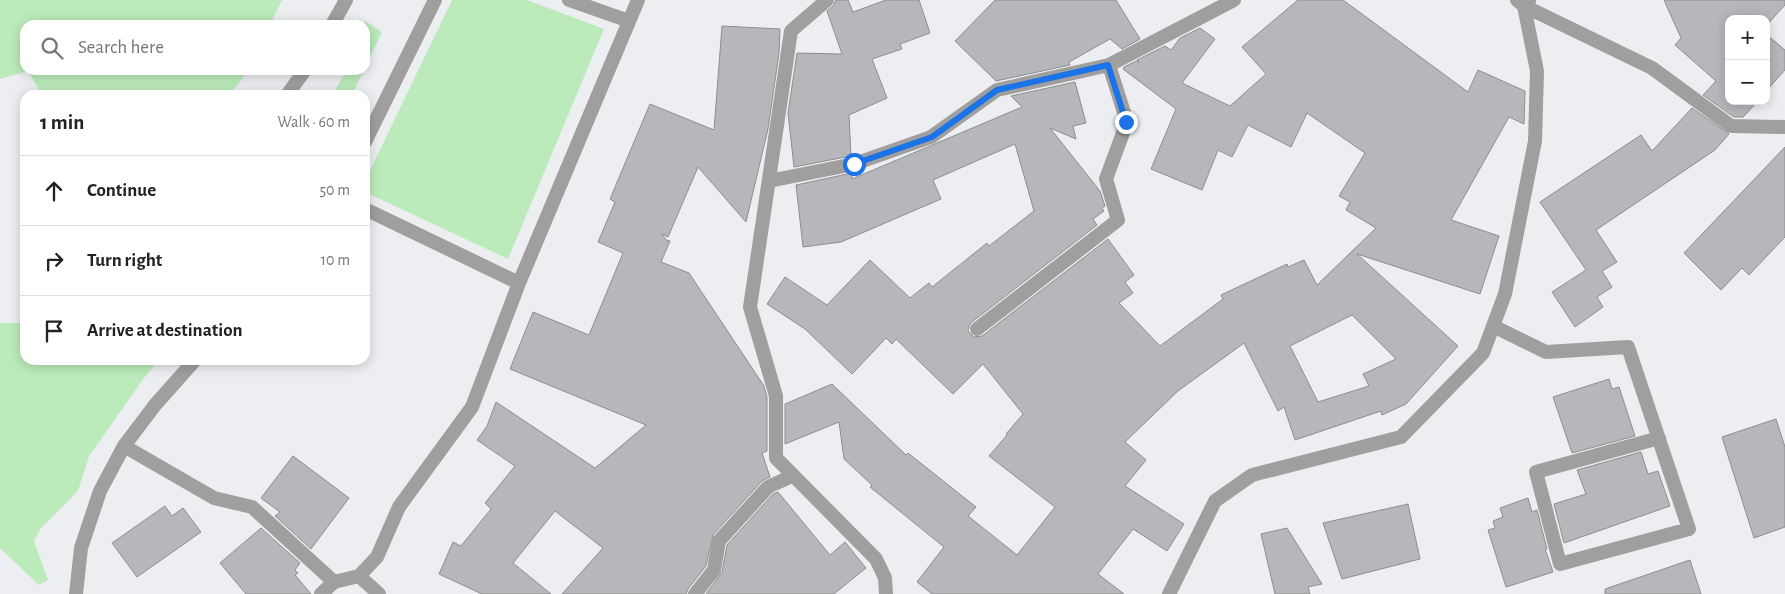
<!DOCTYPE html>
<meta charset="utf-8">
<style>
:root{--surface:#fff;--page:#f6f6f6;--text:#222;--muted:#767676;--line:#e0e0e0}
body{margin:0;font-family:"Alegreya Sans",sans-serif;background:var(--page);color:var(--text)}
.controls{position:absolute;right:15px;top:15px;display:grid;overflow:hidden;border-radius:10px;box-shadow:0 2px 12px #0003}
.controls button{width:45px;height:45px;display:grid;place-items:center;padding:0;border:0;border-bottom:1px solid var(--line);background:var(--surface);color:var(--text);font:25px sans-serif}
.stop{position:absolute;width:15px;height:15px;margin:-11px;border:4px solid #1a73e8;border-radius:50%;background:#fff}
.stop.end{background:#1a73e8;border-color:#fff;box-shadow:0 1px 5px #0008}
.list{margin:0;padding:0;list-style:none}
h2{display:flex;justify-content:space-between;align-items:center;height:65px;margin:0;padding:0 20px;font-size:21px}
h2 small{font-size:16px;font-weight:400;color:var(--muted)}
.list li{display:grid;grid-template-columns:32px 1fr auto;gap:15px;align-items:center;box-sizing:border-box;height:70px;padding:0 20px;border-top:1px solid var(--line)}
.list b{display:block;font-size:19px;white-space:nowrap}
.list em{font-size:16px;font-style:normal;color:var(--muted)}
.icon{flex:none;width:28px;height:28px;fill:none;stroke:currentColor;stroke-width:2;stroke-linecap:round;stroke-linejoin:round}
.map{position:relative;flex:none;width:1785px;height:594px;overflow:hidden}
.search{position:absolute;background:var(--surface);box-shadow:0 2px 12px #0003;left:20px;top:20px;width:350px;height:55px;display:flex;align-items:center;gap:12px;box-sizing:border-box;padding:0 18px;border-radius:15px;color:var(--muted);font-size:19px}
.panel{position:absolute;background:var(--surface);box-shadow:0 2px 12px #0003;left:20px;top:90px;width:350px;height:275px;border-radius:15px}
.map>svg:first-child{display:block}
.green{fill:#bbebba}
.building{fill:#b5b7ba;stroke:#8d8e91;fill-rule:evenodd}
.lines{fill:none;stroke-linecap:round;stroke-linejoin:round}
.service{stroke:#a09f9e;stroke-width:14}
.minor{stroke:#a09f9e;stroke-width:14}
.tertiary{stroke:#a09f9e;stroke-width:14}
.route{stroke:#1a73e8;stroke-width:6}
</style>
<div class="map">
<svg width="1785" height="594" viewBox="0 0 1785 594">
<rect width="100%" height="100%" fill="#eceef1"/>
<path class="green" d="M0,0H282L270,25H25V70H247L243,78L229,95H42L28,71L0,79Z
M452,0H527L604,29L508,259L365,192V181Z
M365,21L382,32L365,67V25H364Z
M347,70H364L352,95H332Z
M0,323H25V360H159L144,378L89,456L78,491L40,529L34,541L48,580L39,585L0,548Z"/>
<path class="building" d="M836,0H848L853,12L886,0H919L930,33L900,44L902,49L872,59L887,98L849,115L851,156L794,167L788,113L797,53L842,54L827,11L833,6Z
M995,0H1116L1140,39L1122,49L1110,39L1069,62L1070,65L996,81L955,41Z
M1298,0H1343L1468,92L1478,70L1525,91L1524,124L1509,117L1451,220L1499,236L1480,294L1357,254L1458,346L1406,404L1382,415L1381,411L1295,440L1284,407L1278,411L1244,343L1178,391L1125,442L1146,460L1125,486L1184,524L1167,551L1133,529L1098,574L1124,594H932L917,582L944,547L870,487L872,485L844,459L839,422L785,444V404L832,384L906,455L908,453L976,507L968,516L1017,555L1055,507L989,456L1007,435L1006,434L1023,414L983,364L953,394L896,339L892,344L886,338L852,374L805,329L767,304L785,277L827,305L870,260L910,298L929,283L932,287L987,243L989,246L1034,211L1015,144L933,180L941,199L841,242L803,247L796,185L852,173V179L1022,107L1011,96L1075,82L1086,123L1073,126L1076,139L1050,128L1100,191L1105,206L1102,208L1104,211L1093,219L1097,225L972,322L969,326L968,331L974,337L982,336L1108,239L1134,275L1125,282L1133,293L1119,303L1160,346L1223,299L1221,295L1287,264L1288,267L1304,260L1317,285L1376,228L1346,210L1350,202L1339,196L1365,153L1307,113L1291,147L1248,125L1232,157L1218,150L1202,190L1151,169L1176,109L1123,69L1124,67L1136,61L1139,62L1137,60L1165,46L1171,50L1180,38L1200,28L1215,39L1182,83L1230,106L1266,74L1242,47ZM1352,315L1396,359L1363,374L1369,386L1318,402L1290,346Z
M1664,0H1785V5L1766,26V19H1729V101H1758L1743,117H1734L1703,95L1716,81L1675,45L1681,38Z
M722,26L780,29L779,53L768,129L746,222L698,167L668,237L662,234L666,240L670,241L661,262L689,273L764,386L767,397V451L762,453L770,477L762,481L713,535L706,566L688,589L686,594H562L603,548L555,511L513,563L551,594H482L439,574L453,542L461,546L491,509L485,503L515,466L477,440L487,426L496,402L595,468L646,425L510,369L533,312L589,335L623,253L598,242L615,202L610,199L650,104L714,130Z
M1766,34L1785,50V70L1766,91Z
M1692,108L1729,134L1715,150L1596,230L1617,262L1602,271L1612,287L1597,297L1603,307L1575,327L1552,292L1586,270L1540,202L1641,135L1652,151Z
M1785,147V237L1749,275L1742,268L1721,290L1684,253Z
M1609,379L1612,389L1619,387L1635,436L1572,453L1553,397Z
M1776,419L1785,447V527L1754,538L1722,437Z
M1641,452L1648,474L1658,471L1670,506L1564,543L1554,504L1586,494L1577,470Z
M293,456L349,498L311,549L275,516L280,512L261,498Z
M778,492L830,555L845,542L866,568L834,594H706L722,572L727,545L773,494Z
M1528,498L1532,512L1537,510L1547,549H1545L1553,572L1506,587L1488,530L1495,528L1493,521L1503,517L1500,508Z
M1408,504L1420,559L1342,579L1323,523Z
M165,506L172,516L183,508L201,532L137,577L112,543Z
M261,528L300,563L295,570L298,573L295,575L311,594H246L220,563Z
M1287,528L1322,584L1308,587L1310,594H1275L1261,534Z
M1690,560L1701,594H1605V589Z"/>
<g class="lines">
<path class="service" d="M332,25L346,0
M287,95L305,70"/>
<path class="minor" d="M569,0L629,21
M827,0L791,31L750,307L776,396V458L876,559L885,578L886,594
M1529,1L1524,6L1652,68L1731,126L1785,127
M769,181L854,164L931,137L997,90L1109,65L1234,0
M365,209L519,283
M1493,326L1546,352L1628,347L1689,529L1560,564L1536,472L1659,438
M977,329L1118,220L1106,179L1127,122L1109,65
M124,446L214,498L252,507L334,582
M359,576L379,594
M321,594L334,582L359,576L377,557L399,507L472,407L519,283L638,0
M695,594L714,570L719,541L768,487L792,476
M1169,594L1215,501L1252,475L1401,437L1483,353L1505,294L1535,141L1537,71L1524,6L1517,0"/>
<path class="tertiary" d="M365,142L435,0
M76,594L81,548L100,491L124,446L155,405L195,360"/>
</g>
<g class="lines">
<path class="route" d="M854,164L932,137L997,90L1108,65L1126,122"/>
</g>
</svg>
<div class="controls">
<button>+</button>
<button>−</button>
</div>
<div class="stop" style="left:854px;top:164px"></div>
<div class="stop end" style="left:1126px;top:122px"></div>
<div class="search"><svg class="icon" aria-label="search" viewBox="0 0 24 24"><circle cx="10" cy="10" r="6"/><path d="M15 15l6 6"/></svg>Search here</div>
<section class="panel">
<h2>1 min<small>Walk · 60 m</small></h2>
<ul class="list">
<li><svg class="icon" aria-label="ahead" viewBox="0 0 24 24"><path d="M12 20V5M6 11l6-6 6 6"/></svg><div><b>Continue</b></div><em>50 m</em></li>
<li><svg class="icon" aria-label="right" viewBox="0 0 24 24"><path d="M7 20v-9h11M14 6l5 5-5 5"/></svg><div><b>Turn right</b></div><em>10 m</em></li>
<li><svg class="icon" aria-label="arrive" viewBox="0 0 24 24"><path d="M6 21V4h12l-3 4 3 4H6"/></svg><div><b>Arrive at destination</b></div></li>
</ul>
</section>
</div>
